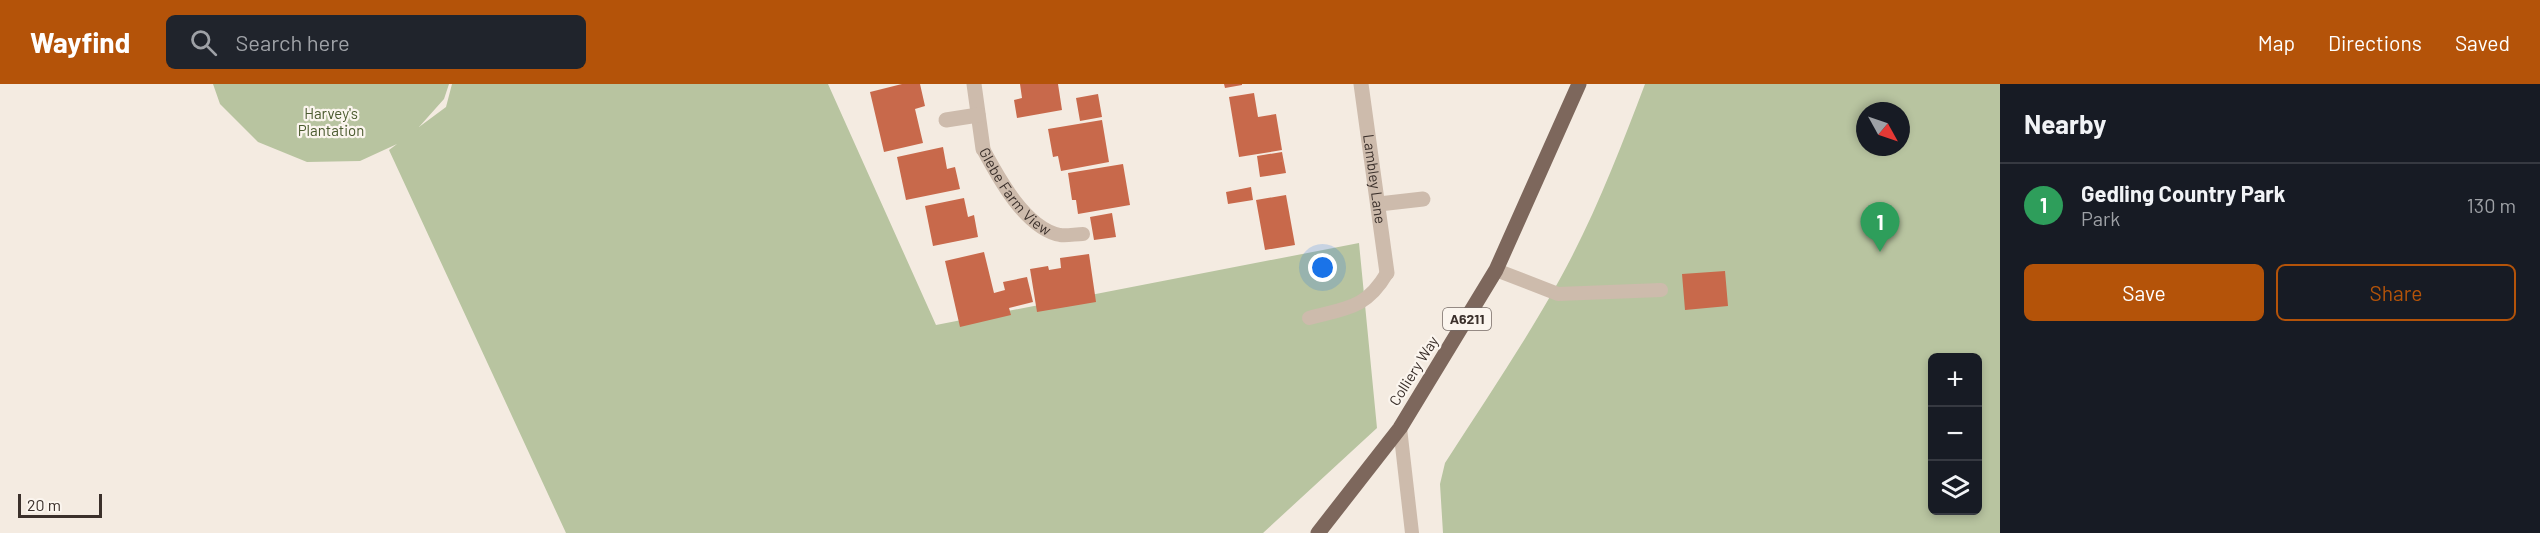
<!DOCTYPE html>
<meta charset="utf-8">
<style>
:root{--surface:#171b24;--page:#20242c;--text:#f1f3f6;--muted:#9ea1a6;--line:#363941;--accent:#b45309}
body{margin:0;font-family:Barlow,sans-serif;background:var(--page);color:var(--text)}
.controls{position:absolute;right:18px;bottom:18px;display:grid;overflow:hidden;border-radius:9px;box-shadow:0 3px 9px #0003}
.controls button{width:54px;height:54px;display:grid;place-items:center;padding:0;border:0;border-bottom:2px solid var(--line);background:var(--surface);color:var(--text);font:30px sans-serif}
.compass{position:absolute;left:1856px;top:18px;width:54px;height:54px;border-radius:50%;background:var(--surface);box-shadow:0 3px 9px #0003;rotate:130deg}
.scale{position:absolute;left:18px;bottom:15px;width:84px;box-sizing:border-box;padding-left:6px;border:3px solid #3b302b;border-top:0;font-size:16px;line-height:21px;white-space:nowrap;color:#3b302b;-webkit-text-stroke:4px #fbf5ee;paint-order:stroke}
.you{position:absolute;left:1323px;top:184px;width:21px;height:21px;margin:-15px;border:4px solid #fff;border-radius:50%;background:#1a73e8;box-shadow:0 0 0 9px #1a73e833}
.badge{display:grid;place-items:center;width:39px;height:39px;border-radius:50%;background:var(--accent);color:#fff;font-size:20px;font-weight:700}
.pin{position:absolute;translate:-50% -50px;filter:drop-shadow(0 2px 3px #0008)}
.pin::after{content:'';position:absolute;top:32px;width:21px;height:18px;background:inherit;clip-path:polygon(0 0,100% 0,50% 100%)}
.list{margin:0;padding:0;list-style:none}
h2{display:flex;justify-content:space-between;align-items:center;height:78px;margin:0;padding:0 24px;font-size:26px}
h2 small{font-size:20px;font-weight:400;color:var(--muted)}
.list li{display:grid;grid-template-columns:39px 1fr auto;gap:18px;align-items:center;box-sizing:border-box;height:84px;padding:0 24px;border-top:2px solid var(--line)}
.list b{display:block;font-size:22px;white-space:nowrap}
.list p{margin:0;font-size:20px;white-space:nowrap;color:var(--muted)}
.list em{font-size:20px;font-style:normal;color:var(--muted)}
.actions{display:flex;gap:12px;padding:18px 24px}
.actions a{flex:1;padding:14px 0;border:2px solid var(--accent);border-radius:9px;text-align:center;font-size:21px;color:var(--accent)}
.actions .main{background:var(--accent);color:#fff}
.icon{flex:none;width:33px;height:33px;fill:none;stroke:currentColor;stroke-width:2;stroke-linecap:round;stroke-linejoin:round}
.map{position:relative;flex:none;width:2000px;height:449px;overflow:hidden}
header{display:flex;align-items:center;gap:36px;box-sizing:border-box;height:84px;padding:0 30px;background:var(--accent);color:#fff}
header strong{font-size:28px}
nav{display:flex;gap:33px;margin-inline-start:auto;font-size:21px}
.search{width:420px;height:54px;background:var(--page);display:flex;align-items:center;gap:15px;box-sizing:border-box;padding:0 21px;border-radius:9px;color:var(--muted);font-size:22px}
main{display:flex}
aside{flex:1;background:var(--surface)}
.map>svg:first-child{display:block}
.green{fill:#b8c4a0;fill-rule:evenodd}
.building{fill:#c8694b}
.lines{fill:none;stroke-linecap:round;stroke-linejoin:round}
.service{stroke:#cdbbac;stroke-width:14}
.minor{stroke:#cdbbac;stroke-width:15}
.primary{stroke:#7d675c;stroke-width:15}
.labels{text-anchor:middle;stroke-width:4.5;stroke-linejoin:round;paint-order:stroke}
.shield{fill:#fbf5ee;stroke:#756b66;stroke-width:1.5}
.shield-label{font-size:14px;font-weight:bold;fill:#3b302b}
.park-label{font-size:15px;fill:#4a5a2e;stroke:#fbf5ee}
.street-label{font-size:15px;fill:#3b302b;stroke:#fbf5ee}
</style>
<header>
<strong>Wayfind</strong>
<div class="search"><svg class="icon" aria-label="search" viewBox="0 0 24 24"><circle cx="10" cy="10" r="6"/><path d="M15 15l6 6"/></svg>Search here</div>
<nav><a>Map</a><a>Directions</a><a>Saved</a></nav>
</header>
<main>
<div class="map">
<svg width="2000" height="449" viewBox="0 0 2000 449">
<rect width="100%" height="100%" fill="#f4ebe1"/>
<path class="green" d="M213,0H449L444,15L419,43L446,23L452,0H828L936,241L1359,159L1377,344L1263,449H566L389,66L397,60L360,77L307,78L258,58L220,20Z
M1645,0H2000V449H1443L1440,400L1445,379C1484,318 1526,257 1561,193C1595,131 1620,66 1645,0ZM1865,27H1901V63H1865ZM1932,274H1978V426H1932Z"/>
<path class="building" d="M902,0H920L925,22L915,25L923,59L884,68L870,8Z
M1020,0H1058L1062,26L1017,34L1014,16L1022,14Z
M1224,0H1242V1L1225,4Z
M1254,9L1258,33L1276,30L1282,66L1239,73L1229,13Z
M1098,10L1102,33L1080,37L1076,14Z
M1102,36L1109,78L1061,87L1058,72L1053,73L1048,45Z
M943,63L947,85L955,83L960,105L906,116L897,73Z
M1282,68L1286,89L1260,93L1257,72Z
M1123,80L1130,121L1078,130L1076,116H1072L1068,89Z
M1251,103L1253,116L1228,120L1226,108Z
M1286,111L1295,161L1265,166L1256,116Z
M964,114L968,133L974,131L978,153L933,162L925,122Z
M1112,129L1116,153L1094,156L1090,133Z
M984,168L994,209L1005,206L1003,198L1027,193L1033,218L1009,224L1011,231L960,243L945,177Z
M1089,170L1096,218L1037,228L1030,185L1048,182L1049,186L1061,184L1060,174Z
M1725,187L1728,222L1685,226L1682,190Z"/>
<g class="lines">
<g class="service">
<path id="s1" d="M983,65C998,93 1025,144 1060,151C1067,152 1076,150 1083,150"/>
<path d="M1496,186L1558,210L1661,206"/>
<path d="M1309,234C1346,224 1366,225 1387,189"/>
<path d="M1400,344L1412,449"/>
</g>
<g class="minor">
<path d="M974,0L983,65"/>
<path id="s2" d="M1361,0L1387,189"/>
<path d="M946,36L978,31"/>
<path d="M1379,120L1423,115"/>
</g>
<path class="primary" d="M1318,449L1400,344L1496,186L1579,0"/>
</g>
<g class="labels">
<rect class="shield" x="1443" y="224" width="48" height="22" rx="4.5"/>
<g class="shield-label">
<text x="1467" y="240">A6211</text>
</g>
<g class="park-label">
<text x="331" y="35">Harvey's<tspan x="331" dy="17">Plantation</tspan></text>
</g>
<g class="street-label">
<text dy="5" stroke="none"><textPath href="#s2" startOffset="96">Lambley Lane</textPath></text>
<text dy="5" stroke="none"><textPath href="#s1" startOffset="54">Glebe Farm View</textPath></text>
<text transform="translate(1414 287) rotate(-58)" y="5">Colliery Way</text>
</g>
</g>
</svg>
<div class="controls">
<button>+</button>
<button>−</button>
<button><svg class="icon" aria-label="layers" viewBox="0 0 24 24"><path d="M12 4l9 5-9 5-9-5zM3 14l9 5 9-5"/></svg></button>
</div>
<svg class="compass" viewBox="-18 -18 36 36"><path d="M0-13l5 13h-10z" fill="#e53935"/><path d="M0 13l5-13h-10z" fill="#9ea1a6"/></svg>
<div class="scale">20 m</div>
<div class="you"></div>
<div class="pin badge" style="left:1880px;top:168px;background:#2e9e5b">1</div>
</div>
<aside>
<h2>Nearby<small></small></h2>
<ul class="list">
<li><span class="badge" style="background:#2e9e5b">1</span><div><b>Gedling Country Park</b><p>Park</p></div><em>130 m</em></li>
</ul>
<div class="actions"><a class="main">Save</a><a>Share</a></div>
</aside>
</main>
